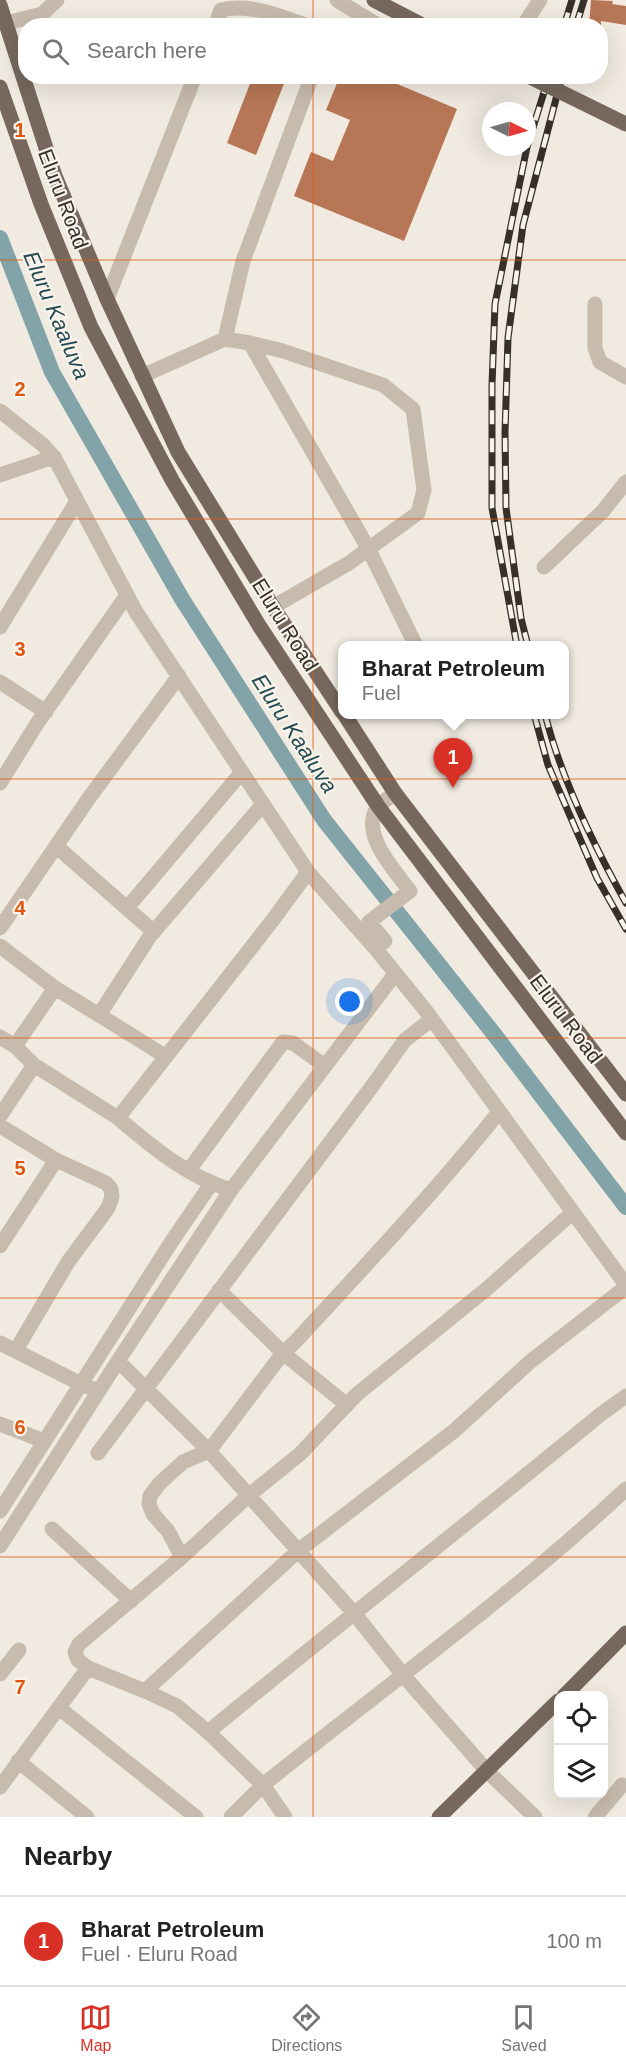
<!DOCTYPE html>
<meta charset="utf-8">
<style>
:root{--surface:#fff;--page:#f6f6f6;--text:#222;--muted:#767676;--line:#e0e0e0;--accent:#d93025}
body{margin:0;font-family:Arial,sans-serif;background:var(--page);color:var(--text)}
.controls{position:absolute;right:18px;bottom:18px;display:grid;overflow:hidden;border-radius:12px;box-shadow:0 6px 24px #0002}
.controls button{width:54px;height:54px;display:grid;place-items:center;padding:0;border:0;border-bottom:2px solid var(--line);background:var(--surface);color:var(--text);font:30px sans-serif}
.compass{position:absolute;left:482px;top:102px;width:54px;height:54px;border-radius:50%;background:var(--surface);box-shadow:0 6px 24px #0002;rotate:95deg}
.you{position:absolute;left:350px;top:1002px;width:21px;height:21px;margin:-15px;border:4px solid #fff;border-radius:50%;background:#1a73e8;box-shadow:0 0 0 9px #1a73e833}
.badge{display:grid;place-items:center;width:39px;height:39px;border-radius:50%;background:var(--accent);color:#fff;font-size:20px;font-weight:700}
.pin{position:absolute;translate:-50% -50px;filter:drop-shadow(0 2px 3px #0008)}
.pin::after{content:'';position:absolute;top:32px;width:21px;height:18px;background:inherit;clip-path:polygon(0 0,100% 0,50% 100%)}
.popup{position:absolute;left:338px;top:641px;width:231px;height:78px;box-sizing:border-box;display:grid;place-content:center;border-radius:12px;background:var(--surface);filter:drop-shadow(0 2px 4px #0005);font-size:20px;white-space:nowrap;color:var(--muted)}
.popup b{font-size:22px;color:var(--text)}
.popup::after{content:'';position:absolute;left:50%;top:100%;margin-left:-12px;border:12px solid transparent;border-top-color:var(--surface)}
.list{margin:0;padding:0;list-style:none}
h2{display:flex;justify-content:space-between;align-items:center;height:78px;margin:0;padding:0 24px;font-size:26px}
h2 small{font-size:20px;font-weight:400;color:var(--muted)}
.list li{display:grid;grid-template-columns:39px 1fr auto;gap:18px;align-items:center;box-sizing:border-box;height:90px;padding:0 24px;border-top:2px solid var(--line)}
.list b{display:block;font-size:22px;white-space:nowrap}
.list p{margin:0;font-size:20px;white-space:nowrap;color:var(--muted)}
.list em{font-size:20px;font-style:normal;color:var(--muted)}
.icon{flex:none;width:33px;height:33px;fill:none;stroke:currentColor;stroke-width:2;stroke-linecap:round;stroke-linejoin:round}
.map{position:relative;flex:none;width:626px;height:1817px;overflow:hidden}
.search{position:absolute;background:var(--surface);box-shadow:0 6px 24px #0002;left:18px;right:18px;top:18px;height:66px;display:flex;align-items:center;gap:15px;box-sizing:border-box;padding:0 21px;border-radius:24px;color:var(--muted);font-size:22px}
.sheet{height:168px;background:var(--surface)}
nav{display:flex;justify-content:space-around;align-items:center;box-sizing:border-box;height:84px;border-top:2px solid var(--line);background:var(--surface);font-size:16px;color:var(--muted)}
nav a{display:grid;justify-items:center;gap:3px}
nav .on{color:var(--accent)}
.map>svg:first-child{display:block}
.lines{fill:none;stroke-linecap:round;stroke-linejoin:round}
.canal{stroke:#82a4a9;stroke-width:16}
.building{fill:#b77756}
.minor{stroke:#c7bbad;stroke-width:15}
.major{stroke:#76685e;stroke-width:15}
.rail-casing{stroke:#362f2a;stroke-width:7}
.rail{stroke:#f8f3eb;stroke-width:4.5;stroke-dasharray:14;stroke-linecap:butt}
.major-bridge{stroke:#76685e;stroke-width:15}
.grid{fill:none;stroke:#df570e;stroke-width:1.5;stroke-opacity:0.55}
.labels{text-anchor:middle;stroke-width:4.5;stroke-linejoin:round;paint-order:stroke}
.street-label{font-size:21px;fill:#362f2a;stroke:#f8f3eb}
.water-label{font-size:22px;font-style:italic;fill:#254b52;stroke:#f8f3eb}
.grid-label{font-size:20px;text-anchor:middle;font-weight:bold;fill:#df570e;stroke:#f8f3eb;stroke-width:4.5;stroke-linejoin:round;paint-order:stroke}
</style>
<div class="map">
<svg width="626" height="1817" viewBox="0 0 626 1817">
<rect width="100%" height="100%" fill="#f0eae0"/>
<g class="lines">
<path class="canal" d="M0,238L52,372L182,599L324,820L494,1034L626,1207"/>
</g>
<path class="building" d="M591,0L613,1L612,4L626,6V25L601,21V26H589Z
M253,76H287L256,155L227,143Z
M340,76H378L457,109L404,241L294,196L311,152L333,161L350,120L326,110Z"/>
<g class="lines">
<path class="minor" d="M337,0L379,26
M6,23L42,14L57,0
M215,26L221,10C251,3 280,16 308,26
M523,26L540,0
M107,299L195,76
M595,304V348L600,362L626,377
M225,339L243,261L312,76
M250,343L283,351L383,385L413,409L424,490L418,513L349,563L273,607
M142,376L225,339L250,343L368,548L416,646
M0,411L43,445L54,457L136,612L308,872L375,948L426,1011L626,1285
M0,475L54,457
M544,567L603,511L626,482
M0,627L77,501
M0,682L46,712
M451,714L455,720
M0,783L38,722L127,595
M56,846L154,932
M127,908L242,772
M0,928L89,798L179,676
M0,946L55,988L99,1015L150,936L263,804
M375,948L385,941L369,922L410,891C395,871 360,834 377,808C381,802 389,798 395,793
M99,1015L165,1056
M0,1037L15,1046
M34,1065L118,1118
M0,1116L34,1065L15,1046L55,988
M0,1126L56,1160L106,1183L111,1189L112,1197L108,1208L68,1262L16,1350
M189,1170L283,1042L293,1043L325,1066
M231,1190C188,1177 152,1147 118,1118L272,921L308,872
M0,1246L56,1160
M0,1343L81,1384L0,1511
M118,1361L209,1451L354,1613L403,1675L487,1771L535,1817
M99,1391L81,1384L172,1241L211,1184
M347,1405L283,1353L296,1341C365,1266 435,1192 499,1112
M0,1424L44,1441
M98,1453L373,1085L405,1040L432,1019
M52,1529L131,1601
M0,1546L118,1361L231,1190L395,974
M182,1557L168,1531L153,1514L149,1504L150,1496L159,1484L183,1462L209,1451L283,1353L219,1290
M0,1674L19,1650
M145,1691L88,1668L78,1660L75,1652L79,1644L182,1557L248,1496L300,1454L356,1395L489,1287L572,1213
M59,1708L196,1817
M208,1732L177,1706L145,1691L298,1551L454,1431L531,1361L626,1287
M18,1761L87,1817
M0,1787L88,1668
M231,1817L263,1785C384,1687 512,1596 626,1489
M285,1817L263,1785L208,1732C338,1625 471,1521 601,1414L626,1396
M595,1817L622,1785"/>
<path class="major" d="M374,0L424,26
M0,5L55,176L107,299L178,452L273,607L342,712
M0,87L41,204L91,327L172,480L260,627L378,806L626,1133
M344,714L395,793L626,1094
M564,1696L626,1633
M439,1817L558,1701"/>
<defs>
<path id="rail" d="M564,26L572,0
M576,26L584,0
M527,147L549,76
M517,646L492,508V385L495,304L527,147
M528,646L521,618L506,508L505,433L508,338L523,225L562,76
M534,714L548,765L597,878L626,929
M545,714C561,778 594,846 626,903"/>
</defs>
<use href="#rail" class="rail-casing"/>
<use href="#rail" class="rail"/>
<path class="major-bridge" d="M528,76L626,124"/>
</g>
<path class="grid" d="M313,0V26M313,76V1817M0,260H626M0,519H626M0,779H626M0,1038H626M0,1298H626M0,1557H626"/>
<g class="labels">
<g class="street-label">
<text transform="translate(63 199) rotate(69)" y="7">Eluru Road</text>
<text transform="translate(285 625) rotate(58)" y="7">Eluru Road</text>
<text transform="translate(566 1019) rotate(53)" y="7">Eluru Road</text>
</g>
<g class="water-label">
<text transform="translate(57 315) rotate(67)" y="8">Eluru Kaaluva</text>
<text transform="translate(295 733) rotate(57)" y="8">Eluru Kaaluva</text>
</g>
</g>
<g class="grid-label">
<text x="20" y="137">1</text>
<text x="20" y="396">2</text>
<text x="20" y="656">3</text>
<text x="20" y="915">4</text>
<text x="20" y="1175">5</text>
<text x="20" y="1434">6</text>
<text x="20" y="1694">7</text>
</g>
</svg>
<div class="controls">
<button><svg class="icon" aria-label="locate" viewBox="0 0 24 24"><circle cx="12" cy="12" r="6"/><path d="M12 2v4M12 18v4M2 12h4M18 12h4"/></svg></button>
<button><svg class="icon" aria-label="layers" viewBox="0 0 24 24"><path d="M12 4l9 5-9 5-9-5zM3 14l9 5 9-5"/></svg></button>
</div>
<svg class="compass" viewBox="-18 -18 36 36"><path d="M0-13l5 13h-10z" fill="#e53935"/><path d="M0 13l5-13h-10z" fill="#767676"/></svg>
<div class="you"></div>
<div class="pin badge" style="left:453px;top:788px">1</div>
<div class="popup"><b>Bharat Petroleum</b>Fuel</div>
<div class="search"><svg class="icon" aria-label="search" viewBox="0 0 24 24"><circle cx="10" cy="10" r="6"/><path d="M15 15l6 6"/></svg>Search here</div>
</div>
<section class="sheet">
<h2>Nearby<small></small></h2>
<ul class="list">
<li><span class="badge">1</span><div><b>Bharat Petroleum</b><p>Fuel · Eluru Road</p></div><em>100 m</em></li>
</ul>
</section>
<nav>
<a class="on"><svg class="icon" aria-label="map" viewBox="0 0 24 24"><path d="M3 6l6-2 6 2 6-2v14l-6 2-6-2-6 2zM9 4v14M15 6v14"/></svg>Map</a>
<a><svg class="icon" aria-label="directions" viewBox="0 0 24 24"><path d="M12 3l9 9-9 9-9-9zM9 14v-3h6M13 9l2 2-2 2"/></svg>Directions</a>
<a><svg class="icon" aria-label="saved" viewBox="0 0 24 24"><path d="M7 4h10v16l-5-4-5 4z"/></svg>Saved</a>
</nav>
